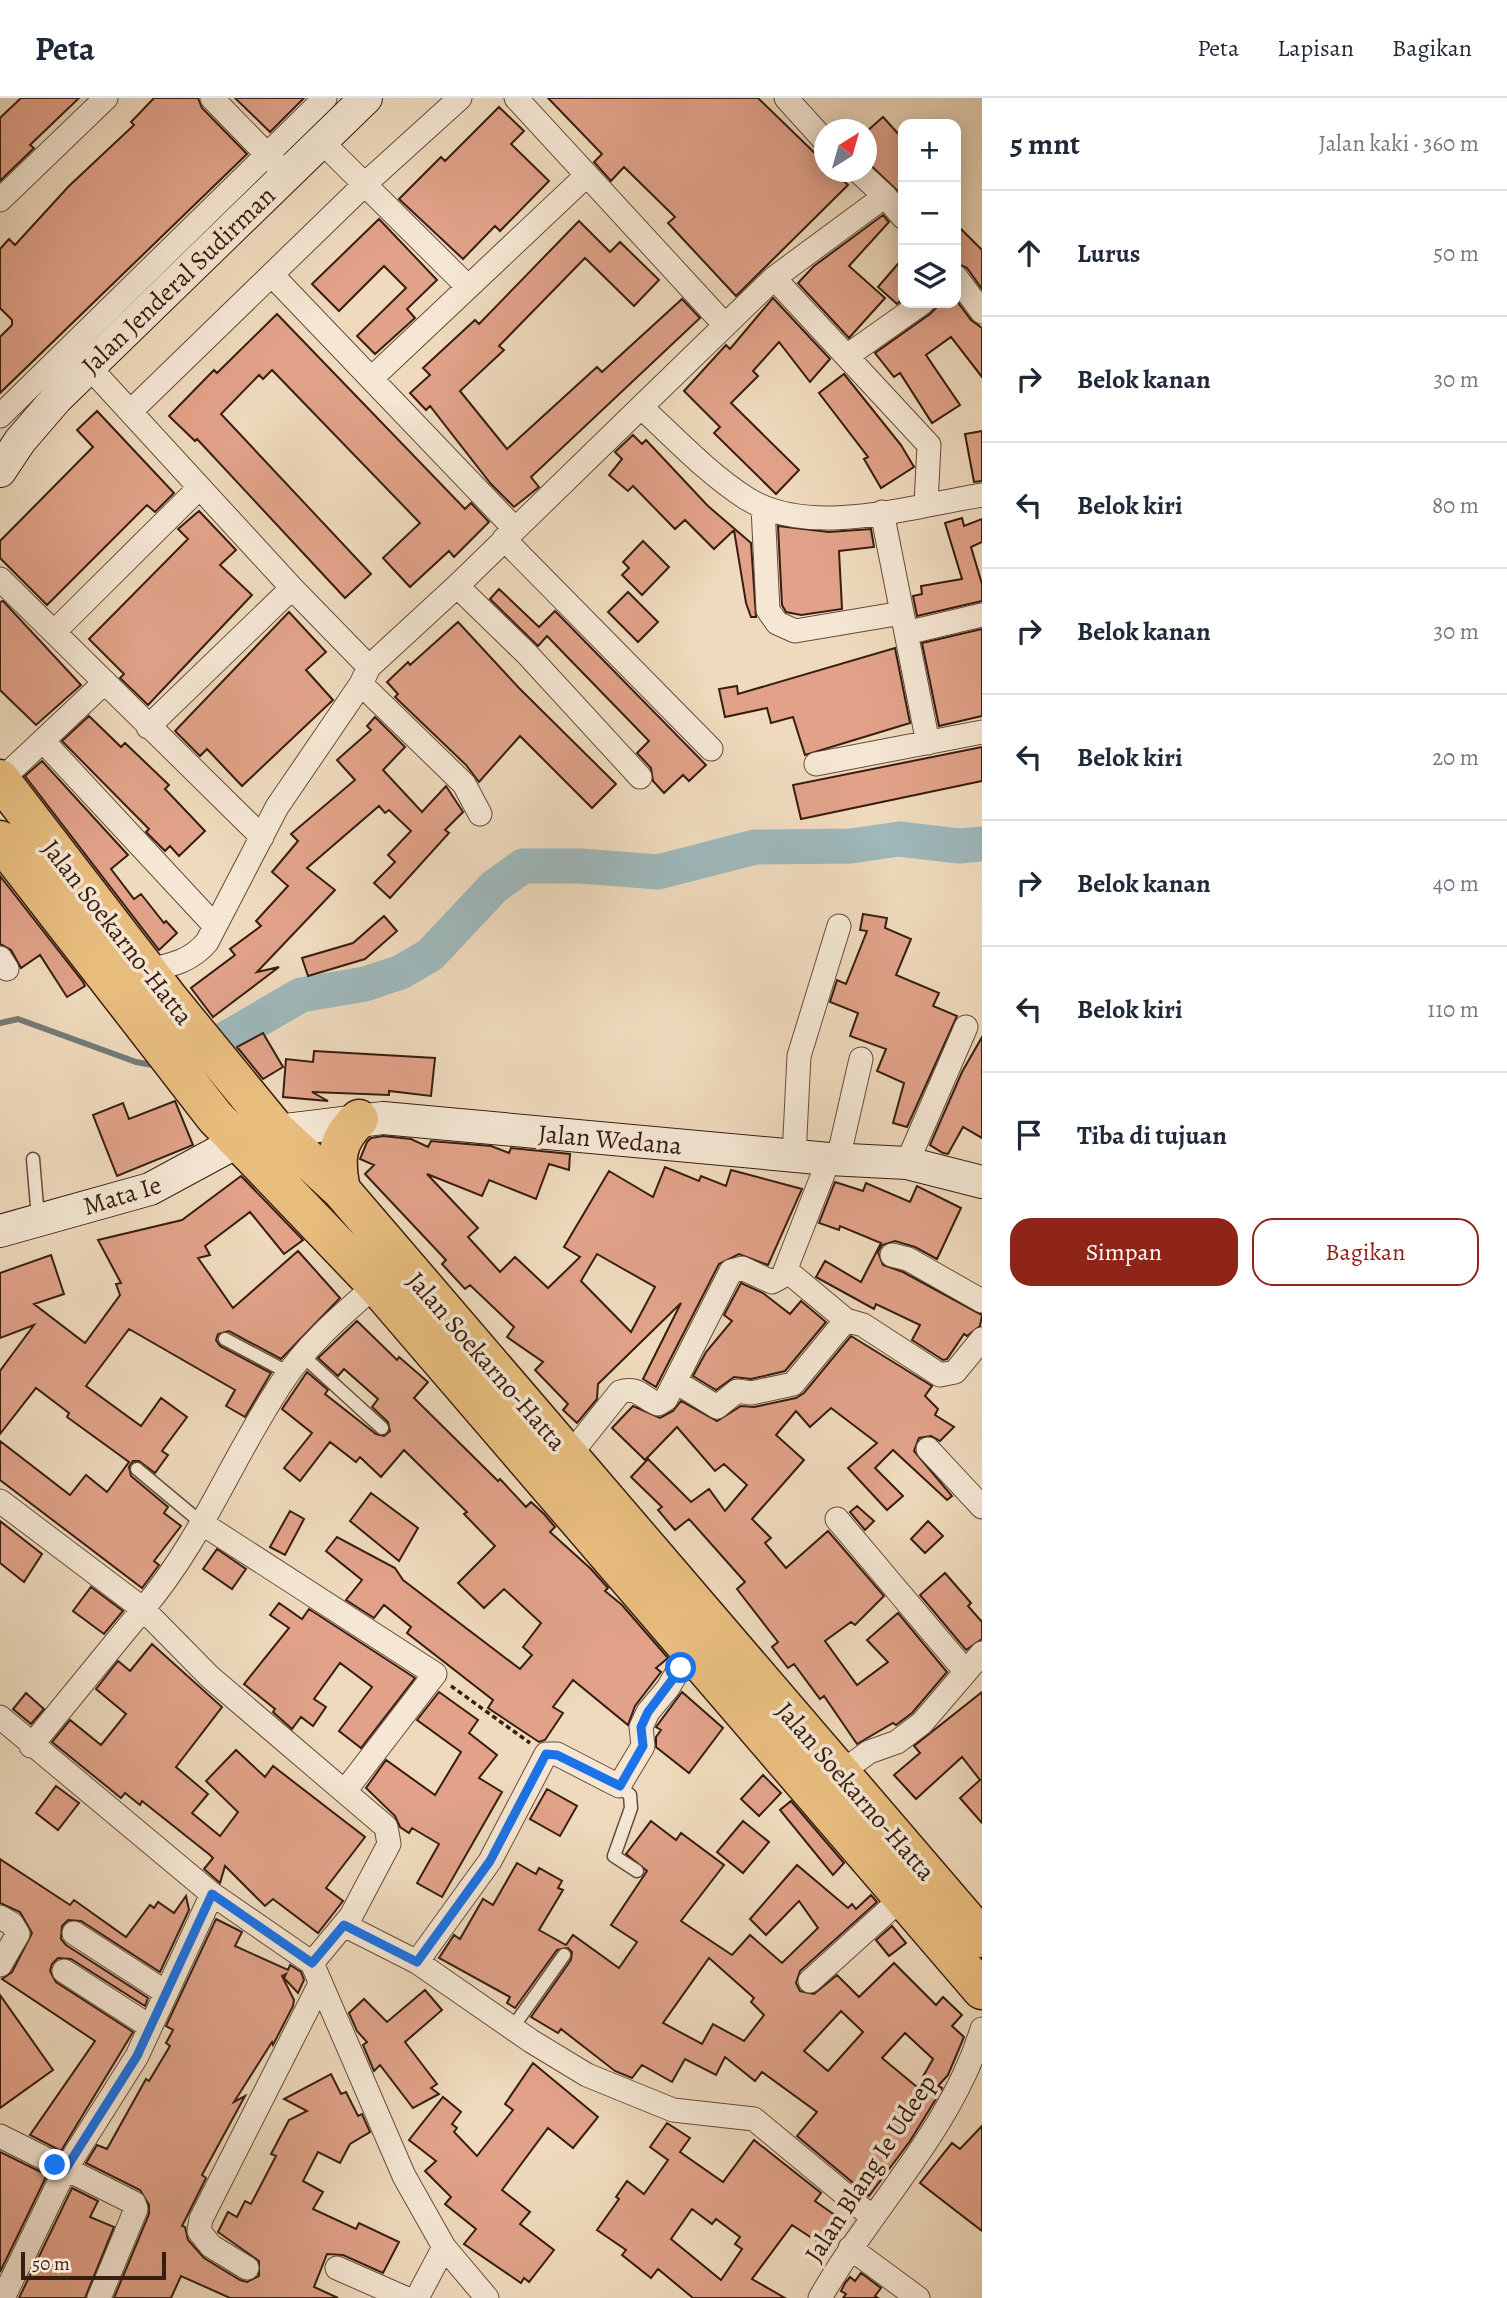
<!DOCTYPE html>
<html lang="id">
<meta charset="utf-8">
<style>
:root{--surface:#fff;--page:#f6f6f7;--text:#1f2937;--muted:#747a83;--line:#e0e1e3;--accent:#8f2418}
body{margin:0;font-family:Alegreya,serif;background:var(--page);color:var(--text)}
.controls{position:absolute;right:21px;top:21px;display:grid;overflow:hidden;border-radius:14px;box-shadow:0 4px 18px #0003}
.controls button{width:63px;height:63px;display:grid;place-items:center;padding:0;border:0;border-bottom:2px solid var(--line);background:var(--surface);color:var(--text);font:35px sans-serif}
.compass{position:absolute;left:814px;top:21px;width:63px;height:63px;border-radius:50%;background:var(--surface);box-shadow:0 4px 18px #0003;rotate:37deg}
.scale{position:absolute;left:21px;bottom:18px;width:145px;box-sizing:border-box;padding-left:7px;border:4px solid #381d10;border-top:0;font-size:19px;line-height:24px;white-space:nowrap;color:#381d10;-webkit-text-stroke:5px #f5e7d4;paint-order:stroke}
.stop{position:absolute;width:21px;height:21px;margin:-16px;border:5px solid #1a73e8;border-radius:50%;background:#fff}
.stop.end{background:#1a73e8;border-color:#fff;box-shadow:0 2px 7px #0008}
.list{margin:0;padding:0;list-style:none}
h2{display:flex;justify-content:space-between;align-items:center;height:91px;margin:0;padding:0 28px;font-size:30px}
h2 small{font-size:23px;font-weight:400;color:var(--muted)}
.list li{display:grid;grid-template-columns:46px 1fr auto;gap:21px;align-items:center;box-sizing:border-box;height:126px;padding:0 28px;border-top:2px solid var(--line)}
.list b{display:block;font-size:26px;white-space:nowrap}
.list em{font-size:23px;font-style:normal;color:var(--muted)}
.actions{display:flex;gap:14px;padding:21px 28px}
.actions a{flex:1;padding:16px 0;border:2px solid var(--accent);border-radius:21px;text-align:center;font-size:24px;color:var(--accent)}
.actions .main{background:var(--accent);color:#fff}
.icon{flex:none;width:38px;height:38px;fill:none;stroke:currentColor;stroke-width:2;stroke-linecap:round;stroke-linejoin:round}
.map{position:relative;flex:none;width:982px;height:2200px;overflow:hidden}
header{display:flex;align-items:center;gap:42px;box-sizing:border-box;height:98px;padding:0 35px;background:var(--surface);border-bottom:2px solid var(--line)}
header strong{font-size:33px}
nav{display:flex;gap:38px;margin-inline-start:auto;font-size:24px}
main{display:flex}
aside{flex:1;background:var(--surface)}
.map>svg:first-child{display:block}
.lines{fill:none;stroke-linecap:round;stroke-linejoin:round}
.stream{stroke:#757a77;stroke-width:6}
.river{stroke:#9eb8bb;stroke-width:35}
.building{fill:#e1a289;stroke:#381d10;stroke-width:2;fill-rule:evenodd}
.lane-casing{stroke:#664c3b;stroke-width:15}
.street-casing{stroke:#664c3b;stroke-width:25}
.secondary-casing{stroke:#381d10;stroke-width:34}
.highway-casing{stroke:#381d10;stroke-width:41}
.path{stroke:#381d10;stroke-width:3.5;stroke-dasharray:5 3.5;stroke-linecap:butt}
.lane{stroke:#f5e7d4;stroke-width:12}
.street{stroke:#f5e7d4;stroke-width:23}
.secondary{stroke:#f5e7d4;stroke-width:32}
.highway{stroke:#e8bd7e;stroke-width:38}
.route{stroke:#1a73e8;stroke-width:9}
.labels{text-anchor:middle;stroke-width:7;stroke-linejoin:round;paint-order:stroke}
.street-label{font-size:26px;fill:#381d10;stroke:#f5e7d4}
</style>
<header>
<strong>Peta</strong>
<nav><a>Peta</a><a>Lapisan</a><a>Bagikan</a></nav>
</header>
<main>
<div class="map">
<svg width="982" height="2200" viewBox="0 0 982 2200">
<rect width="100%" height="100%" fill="#efdabd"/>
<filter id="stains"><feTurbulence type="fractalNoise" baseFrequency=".00286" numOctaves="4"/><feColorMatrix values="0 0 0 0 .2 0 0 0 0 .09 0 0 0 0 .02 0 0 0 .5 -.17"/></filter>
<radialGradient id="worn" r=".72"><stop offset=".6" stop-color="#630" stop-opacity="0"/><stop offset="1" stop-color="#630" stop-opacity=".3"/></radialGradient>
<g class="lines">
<path class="stream" d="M0,925L18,921L136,964L158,968"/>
<path class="river" d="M196,958L301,897L365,886L401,874L430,857L494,789L523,768H580L658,774L755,749L851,748L899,741L959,748L982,746"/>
</g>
<path class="building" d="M21,0H79L30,47L34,50L0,83V20Z
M154,0H198L202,10L247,56L0,295V239L12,227V222L0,210V151L9,141L15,147L69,88L134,27L131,24Z
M235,0H304L270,34Z
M548,0H758L824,64V74H834L848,87L736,198L668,125L675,119L624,69L611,83L594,64L602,56Z
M499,9L524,33L511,46L549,83L500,133L495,128L463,161L399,101L441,59L445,63Z
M883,19L903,41V98L866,63V34Z
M883,117L889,124L849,168L885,200L849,240L798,185L814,168Z
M379,121L437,182L407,211L415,220L375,256L357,238L406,190L384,168L339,213L312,186Z
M579,123L610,154L620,144L659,182L634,208L585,160L499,248L504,252L460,293L507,351L597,269L602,274L682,201L700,220L531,379L539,389L514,409L491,386L430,308L426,312L410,295L430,277L423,270L475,222L479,226Z
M956,126L982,152V191L967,170L956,165Z
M903,160V201L897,206L878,189Z
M773,200L830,261L810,284L779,244L753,273L758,278L731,305L799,372L776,396L714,335L720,329L684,293L726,247L730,251Z
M956,202L971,222L982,230V279L951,239L926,257L960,307L932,325L900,275L894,279L875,255L930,216L941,205H956Z
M277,216L465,411L471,405L489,424L454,459L449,453L410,489L383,460L420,425L272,272L263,281L259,277L221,316L371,476L345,500L197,341L195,343L169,318L214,272L217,275Z
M844,276L901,347L914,369L881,390L864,361L868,359L819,295Z
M97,313L174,395L155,414L147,407L47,507L0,460V443L93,349L77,332Z
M982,333V383L974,384L965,336Z
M633,337L642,346L646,342L708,408L751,445L756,519H751L746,505L734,432L714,451L685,422L675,431L633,388L628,393L609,377L622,361L615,354Z
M199,413L236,452L220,467L252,497L148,607L120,580L124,576L89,541L188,441L178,431Z
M962,420L964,428L982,421V444L971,449L982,486V503L917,518L913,498L922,496L921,488L962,481L945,425Z
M778,428L829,434L871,431L874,449L839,453L842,511L801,517L786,514L782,507Z
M643,443L669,469L642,497L622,477L629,470L623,464Z
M499,491L539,529L555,513L706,667L689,683L683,677L664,695L653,683L651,670L637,655L649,643L547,538L538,548L490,501Z
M628,494L658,524L638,544L608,514Z
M3,503L81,587L36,627L0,592V504Z
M289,514L326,554L306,572L333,602L242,688L207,651L200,658L175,633Z
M458,524L519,590L616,686L592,710L520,638L479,684L466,667L395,599L398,596L387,584L408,564L410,567Z
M982,531V618L939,628L922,545Z
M895,550L910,625L805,657L793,619L771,625L767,610L725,619L719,591L737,588L738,596Z
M89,618L121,649L125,645L169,687L165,691L205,733L179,758L170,748L165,753L146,734L149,731L62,643Z
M375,619L405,649L383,672L422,714L446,688L463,714L445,732L449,735L390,800L374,785L395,764L388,757L411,733L389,712L385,715L379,708L307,770L335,792L257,874L279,869L213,919L191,890L235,857L230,851L261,828L256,823L288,788L272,774L298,743L291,736L355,682L337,662L371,632L367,628Z
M982,649V683L801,721L793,687Z
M42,663L128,757L111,771L134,801L141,796L164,825L166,823L177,835L159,852L25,678Z
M0,778L83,884L85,888L67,899L40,857L21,870L11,852L0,846Z
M863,816L887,820L885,830L911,841L896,877L939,895L933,908L957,918L907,1029L893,1025L904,985L877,973L886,951L850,938L858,915L830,904L837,882L846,886L867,833L860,832Z
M384,818L397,833L365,861L308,878L302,860L353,845Z
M263,935L283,969L263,981L237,949Z
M982,939V1040L963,1029L948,1056L943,1055L930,1047L962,974Z
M314,953L435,960L431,998L389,993V997L312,994L328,1003L283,999L286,961L313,964Z
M175,1003L193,1047L117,1078L93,1017L123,1005L129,1021Z
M383,1038L411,1041L428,1049L431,1043L491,1048L509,1055L511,1050L570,1056L569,1072L549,1066L536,1101L489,1082L482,1098L427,1076L478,1130L468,1139L500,1174L515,1159L548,1190L580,1159L564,1149L609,1073L653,1099L665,1069L699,1083L701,1078L726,1088L731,1072L802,1091L768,1167L739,1156L719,1166L656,1289L643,1281L681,1205L598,1286L597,1301L577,1325L563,1312L568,1306L535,1272L543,1264L507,1239L514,1229L470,1187L465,1191L442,1166L446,1162L365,1076L374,1067L360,1061L367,1044L371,1040ZM597,1156L655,1189L631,1234L581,1183Z
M241,1078L303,1142L284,1156L250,1114L205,1148L210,1157L198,1160L233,1210L298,1153L340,1200L281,1261L229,1233L218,1236L216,1242L220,1248L271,1275L245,1319L226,1308L235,1292L129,1231L86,1288L141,1328L161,1300L187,1319L162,1353L168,1357L155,1375L139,1363H133L129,1369L131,1378L168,1409L164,1415L181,1428L154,1463L159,1467L142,1490L0,1382V1343L70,1397L86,1377L107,1394L129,1364L67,1319L69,1315L36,1290L0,1336V1273L34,1227L0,1240V1175L51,1157L64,1196L34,1206L85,1245L120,1197L116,1186L121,1185L98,1142L182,1122Z
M835,1084L863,1093L866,1085L910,1104L917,1088L961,1110L937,1161L915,1149L895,1143L882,1147L878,1154L883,1167L903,1174L982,1217L980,1228L967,1238L964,1236L947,1261L943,1262L912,1242L920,1227L876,1206L874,1211L816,1179L825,1163L861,1184L881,1145L840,1128L839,1132L819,1125Z
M741,1185L763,1195L790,1216L801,1203L826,1224L785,1273L751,1281L734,1279L716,1292L693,1278L706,1254L732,1223L724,1217Z
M357,1223L397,1262L399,1259L428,1284L414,1300L498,1383L500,1381L526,1409L531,1404L544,1416L555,1429L550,1434L591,1471L608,1490L605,1493L622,1507L668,1560L656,1570L661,1574L635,1608L628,1627L573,1582L553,1609L563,1615L545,1642L539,1644L488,1610L493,1602L407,1535L411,1529L384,1507L374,1520L346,1502L362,1482L326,1453L337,1439L395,1470L403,1482L520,1571L532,1557L523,1549L541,1525L504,1491L484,1510L458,1485L495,1448L464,1416L467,1414L404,1352L381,1379L360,1359L356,1364L330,1344L300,1383L284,1370L312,1335L282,1311L307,1274L328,1292L325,1296L376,1336L384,1338L390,1333L388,1324L372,1309L378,1301L344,1271L338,1278L318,1260Z
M851,1238L932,1288L925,1298L938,1311L935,1317L954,1329L940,1343L931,1338L919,1340L914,1353L952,1398L947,1402L893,1352L875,1370L903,1398L887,1412L848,1370L877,1345L831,1310L810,1329L796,1313L776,1337L804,1362L752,1421L771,1440L765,1445L786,1470L828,1433L884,1498L855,1527L851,1524L825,1543L857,1587L888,1564L867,1542L898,1515L947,1574L912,1615L896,1627L893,1625L857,1646L824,1598L820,1601L794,1566L788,1570L772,1549L778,1544L737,1491L745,1484L689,1421L675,1432L658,1412L662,1409L631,1379L648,1361L691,1404L709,1391L725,1413L747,1387L724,1366L715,1373L677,1329L645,1362L612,1330L633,1308L660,1320L673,1313L681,1303L717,1323L741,1308L754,1309L796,1300L804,1295Z
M371,1395L418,1430L399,1463L350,1423Z
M857,1408L874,1423L865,1432L850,1414Z
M290,1413L304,1421L285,1457L270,1449Z
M0,1423L42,1456L24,1484L0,1465Z
M928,1423L943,1438L925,1455L911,1441Z
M217,1451L246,1471L232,1491L203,1471Z
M945,1475L971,1505L968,1508L982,1524V1541L966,1552L920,1497Z
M91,1489L123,1513L104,1536L73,1513Z
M279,1505L302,1521L309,1511L415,1580L361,1650L339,1633L372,1589L340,1565L314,1601L326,1609L313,1628L301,1619L292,1631L273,1614L275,1611L244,1586L289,1530L270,1517Z
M152,1546L222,1609L176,1669L208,1696L192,1715L220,1738L238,1714L206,1683L236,1652L265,1679L273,1668L365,1739L326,1790L343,1803L318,1835L273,1801L265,1808L225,1768L220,1785L204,1771L213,1760L210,1757L142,1703L140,1707L125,1695L121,1700L52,1644L70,1622L101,1647L126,1616L96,1591L118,1563L130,1573Z
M439,1594L478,1622L469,1635L497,1657L479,1680L502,1694L442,1799L417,1785L439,1746L412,1730L409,1735L400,1729L395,1718L366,1690L386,1662L435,1697L461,1654L417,1622Z
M682,1594L723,1630L689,1675L656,1649V1639L661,1632L656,1629Z
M982,1594V1725L960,1700L980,1682L962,1659L916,1701L894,1677L920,1655L914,1648Z
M26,1595L44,1611L31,1626L13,1611Z
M763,1677L781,1695L759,1718L741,1701Z
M56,1688L79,1705L58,1732L36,1715Z
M547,1691L577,1708L560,1738L530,1721Z
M791,1703L844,1765L833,1777L780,1712Z
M651,1723L676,1742L681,1735L724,1767L681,1823L732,1857L750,1837L782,1865L818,1830L799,1803L766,1837L750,1821L797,1767L848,1810L852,1806L856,1811L871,1797L877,1804L800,1873L796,1885L800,1893L814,1896L837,1877L859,1899L894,1865L936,1907L943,1899L962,1917L952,1928L964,1939L948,1977L938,1988L942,1990L939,1996L910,2043L869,2098L797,2038L817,2014L762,1974L755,1983L725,1959L716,1977L685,1961L672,1984L642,1967L632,1980L615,1973L561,1931L558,1935L531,1919L571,1862L572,1854L568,1850L557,1852L515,1910L507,1905L510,1899L439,1860L454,1837L460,1841L483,1801L493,1807L517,1765L536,1776L539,1770L562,1783L558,1790L563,1792L539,1832L566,1847L573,1837L619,1870L637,1844L611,1827L647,1773L626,1756ZM709,1860L754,1900L751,1904L764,1917L744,1943L713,1926L702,1946L663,1925ZM841,1913L863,1934L828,1973L804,1953ZM905,1935L933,1961L917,1989L882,1960Z
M743,1723L769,1744L743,1775L717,1754Z
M0,1761L70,1807L74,1802L126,1839L150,1807L154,1810L158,1804L174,1815L186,1798L189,1812L160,1874L81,1823L68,1822L62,1828L61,1841L66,1847L148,1900L145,1908L71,1861L58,1860L52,1866L50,1873L56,1884L133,1934L61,2053L30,2037L95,1943L2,1881L12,1874L32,1835L20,1814L0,1805Z
M216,1821L242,1834L235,1848L288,1872L290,1867L301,1874L304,1882L298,1895L284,1880L286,1876L282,1878L294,1902L293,1908L273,1947L272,1944L234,2004L245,1998L202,2077L206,2080L182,2128L185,2129L188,2142L204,2160L240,2182L247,2184L259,2178V2163L218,2134L228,2114L237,2119L245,2103L251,2106L276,2058L271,2056L289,2022L307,2013L284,2001L331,1976L341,1996L346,1994L358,2018L362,2016L370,2034L350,2046L340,2065L318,2054L303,2083L323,2094L313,2111L356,2131L359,2125L399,2144L383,2175L343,2157L327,2156L314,2189L338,2200H230L181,2178L171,2200H114L149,2116V2107L140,2092L86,2065L97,2047L107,2051L146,1981L149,1983L170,1948L166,1945L173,1932L166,1928Z
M892,1828L906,1845L889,1858L876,1842Z
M425,1892L442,1912L405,1944L437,1986L431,1990L439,1996L413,2010L380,1967L374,1973L363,1947L367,1944L357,1933L349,1915L364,1901L387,1924Z
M0,1897L53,1972L0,2010Z
M533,1965L598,2019L573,2050L548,2030L502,2092L530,2114L520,2126L554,2152L529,2184L524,2180L521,2185L464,2146L476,2131L445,2106L451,2099L425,2073L436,2063L409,2042L443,1999L461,2014L452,2026L457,2030L454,2034L477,2058L513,2012L505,2006Z
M667,2025L690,2040L680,2054L723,2084L754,2042L821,2095L815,2103L846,2125L827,2150L792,2127L752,2181L785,2200H693L658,2171L651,2180L622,2157L626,2152L597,2132L619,2101L616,2099L627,2083L644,2096L668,2062L650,2049ZM692,2111L712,2126L716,2121L740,2139L735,2146L742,2151L721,2182L671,2141Z
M982,2028V2133L920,2085L952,2045L960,2051Z
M0,2054L47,2077L0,2174Z
M72,2090L98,2103L90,2119L114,2129L85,2200H19Z
M861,2175L881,2190L875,2198L878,2200H843L846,2196L841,2193L845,2185L850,2179L855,2183Z"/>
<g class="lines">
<defs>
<path id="lane" d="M33,1061L38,1120
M225,1241L289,1275
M303,1258L382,1330
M137,1371L203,1426
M619,1688L630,1697L631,1710L614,1758L637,1773
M513,1929L564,1857"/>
<path id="street" d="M212,0L278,68
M516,0L724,226
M786,0L824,42
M322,44L468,189
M885,98L903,119
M0,102L106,0
M272,177L515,431
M956,179L982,214
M774,180L929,347L926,406
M847,258L922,205
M80,259L292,490L369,569
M372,280L587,77
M641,309L774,180L885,98L859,74
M131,313L365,86L460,0
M0,318L325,0
M763,409L768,512L777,525L795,533L902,515
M882,414L928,645
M504,441L711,651
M0,481L262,739
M457,488L527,556L640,679
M54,534L199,390
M906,535L982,517
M361,586L464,686L480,716
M148,629L292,490
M44,644L215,828
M816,666L982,634
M1,682L105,584
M0,860L7,871
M149,872C172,867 191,863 207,844L277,709L361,586L369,569L457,488L641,309C675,340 707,375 746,400C809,441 913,408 982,397
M794,1058L799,958L839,828
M838,1061L861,961
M907,1065L966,929
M892,1157L908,1161L982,1203
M787,1173L846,1222
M676,1284L717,1309L737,1293L751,1295L793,1286L846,1222L863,1227L940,1277L955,1274L982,1241
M928,1351L982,1409
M569,1358L620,1294C638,1288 642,1300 658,1306L666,1301L731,1173L742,1170L772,1184L783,1178L829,1061
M0,1403L143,1511C202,1442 233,1357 283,1283C307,1246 343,1216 376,1187
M837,1421L966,1574
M203,1426L435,1576L345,1693
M0,1619L212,1796L312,1865L404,2078L444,2149L487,2200
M31,1648L143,1511L210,1579L386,1729L389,1746L351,1818L312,1865
M840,1675L869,1654L897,1644L922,1625L982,1555
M0,1819L12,1826L18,1836L0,1867
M344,1827L417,1864L490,1763L546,1656H557L619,1688L643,1648L641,1629L648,1614L668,1590L690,1552
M74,1835L165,1894
M417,1864L531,1943L587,1977L673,2012L754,2021L871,2118
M64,1873L149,1928
M810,1883L902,1800
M0,2038L134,2105L136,2111L99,2200
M850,2150L918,2200
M247,2170L211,2148L199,2133L201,2121L320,1886
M337,2170L405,2200
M3,2200L65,2072L137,1958L212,1796
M417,2200L444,2149
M820,2200C871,2110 952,2031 982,1931"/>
<path id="secondary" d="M0,373L20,343L57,300L366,0
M0,1133L150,1091L237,1044L277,1033L383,1020L829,1061L907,1065L982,1084"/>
<path id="highway" d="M0,681L169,901L277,1033L341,1092L982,1840
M0,742L215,1019L376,1187L982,1892
M341,1092C335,1062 335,1043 359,1021"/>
</defs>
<use href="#lane" class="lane-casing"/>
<use href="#street" class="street-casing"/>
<use href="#secondary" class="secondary-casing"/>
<use href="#highway" class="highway-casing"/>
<path class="path" d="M451,1588L530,1645"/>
<use href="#lane" class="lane"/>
<use href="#street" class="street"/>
<use href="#secondary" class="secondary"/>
<use href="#highway" class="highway"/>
</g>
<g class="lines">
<path class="route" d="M55,2067L65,2072L137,1958L212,1796L312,1865L344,1827L417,1864L490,1763L546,1656L557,1657L620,1688L643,1648L641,1629L648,1614L681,1570"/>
</g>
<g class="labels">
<g class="street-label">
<text transform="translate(178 182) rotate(-44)" y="9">Jalan Jenderal Sudirman</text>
<text transform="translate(118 834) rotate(52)" y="9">Jalan Soekarno-Hatta</text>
<text transform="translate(610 1041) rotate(5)" y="9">Jalan Wedana</text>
<text transform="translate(122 1097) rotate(-17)" y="9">Mata Ie</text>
<text transform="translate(487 1263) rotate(49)" y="9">Jalan Soekarno-Hatta</text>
<text transform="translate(856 1693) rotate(49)" y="9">Jalan Soekarno-Hatta</text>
<text transform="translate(870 2070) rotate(-57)" y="9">Jalan Blang Ie Udeep</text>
</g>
</g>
<rect width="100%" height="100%" filter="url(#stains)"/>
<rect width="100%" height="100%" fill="url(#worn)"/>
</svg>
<div class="controls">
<button>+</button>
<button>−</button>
<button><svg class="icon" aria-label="layers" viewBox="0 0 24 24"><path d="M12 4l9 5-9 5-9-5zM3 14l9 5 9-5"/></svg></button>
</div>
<svg class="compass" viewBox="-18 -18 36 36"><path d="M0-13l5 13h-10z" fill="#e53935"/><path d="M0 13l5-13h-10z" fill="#747a83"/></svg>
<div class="scale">50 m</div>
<div class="stop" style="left:681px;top:1570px"></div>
<div class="stop end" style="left:55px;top:2067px"></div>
</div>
<aside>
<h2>5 mnt<small>Jalan kaki · 360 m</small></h2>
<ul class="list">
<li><svg class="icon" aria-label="ahead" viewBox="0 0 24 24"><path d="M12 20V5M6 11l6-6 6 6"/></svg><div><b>Lurus</b></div><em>50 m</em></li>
<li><svg class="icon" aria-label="right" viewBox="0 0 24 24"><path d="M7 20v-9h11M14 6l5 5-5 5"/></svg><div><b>Belok kanan</b></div><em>30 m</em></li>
<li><svg class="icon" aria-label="left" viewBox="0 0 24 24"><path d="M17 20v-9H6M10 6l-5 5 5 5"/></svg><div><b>Belok kiri</b></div><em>80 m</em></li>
<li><svg class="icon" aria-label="right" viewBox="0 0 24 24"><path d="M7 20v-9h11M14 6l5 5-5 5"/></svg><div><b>Belok kanan</b></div><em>30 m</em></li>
<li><svg class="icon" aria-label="left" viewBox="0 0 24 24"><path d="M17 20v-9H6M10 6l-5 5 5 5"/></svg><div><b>Belok kiri</b></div><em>20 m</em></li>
<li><svg class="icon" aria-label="right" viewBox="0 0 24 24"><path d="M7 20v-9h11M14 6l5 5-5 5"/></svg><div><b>Belok kanan</b></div><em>40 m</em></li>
<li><svg class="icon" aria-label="left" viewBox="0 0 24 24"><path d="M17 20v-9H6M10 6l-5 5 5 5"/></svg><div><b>Belok kiri</b></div><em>110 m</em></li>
<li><svg class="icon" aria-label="arrive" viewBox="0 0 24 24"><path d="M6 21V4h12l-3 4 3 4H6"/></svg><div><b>Tiba di tujuan</b></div></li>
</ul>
<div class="actions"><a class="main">Simpan</a><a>Bagikan</a></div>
</aside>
</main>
